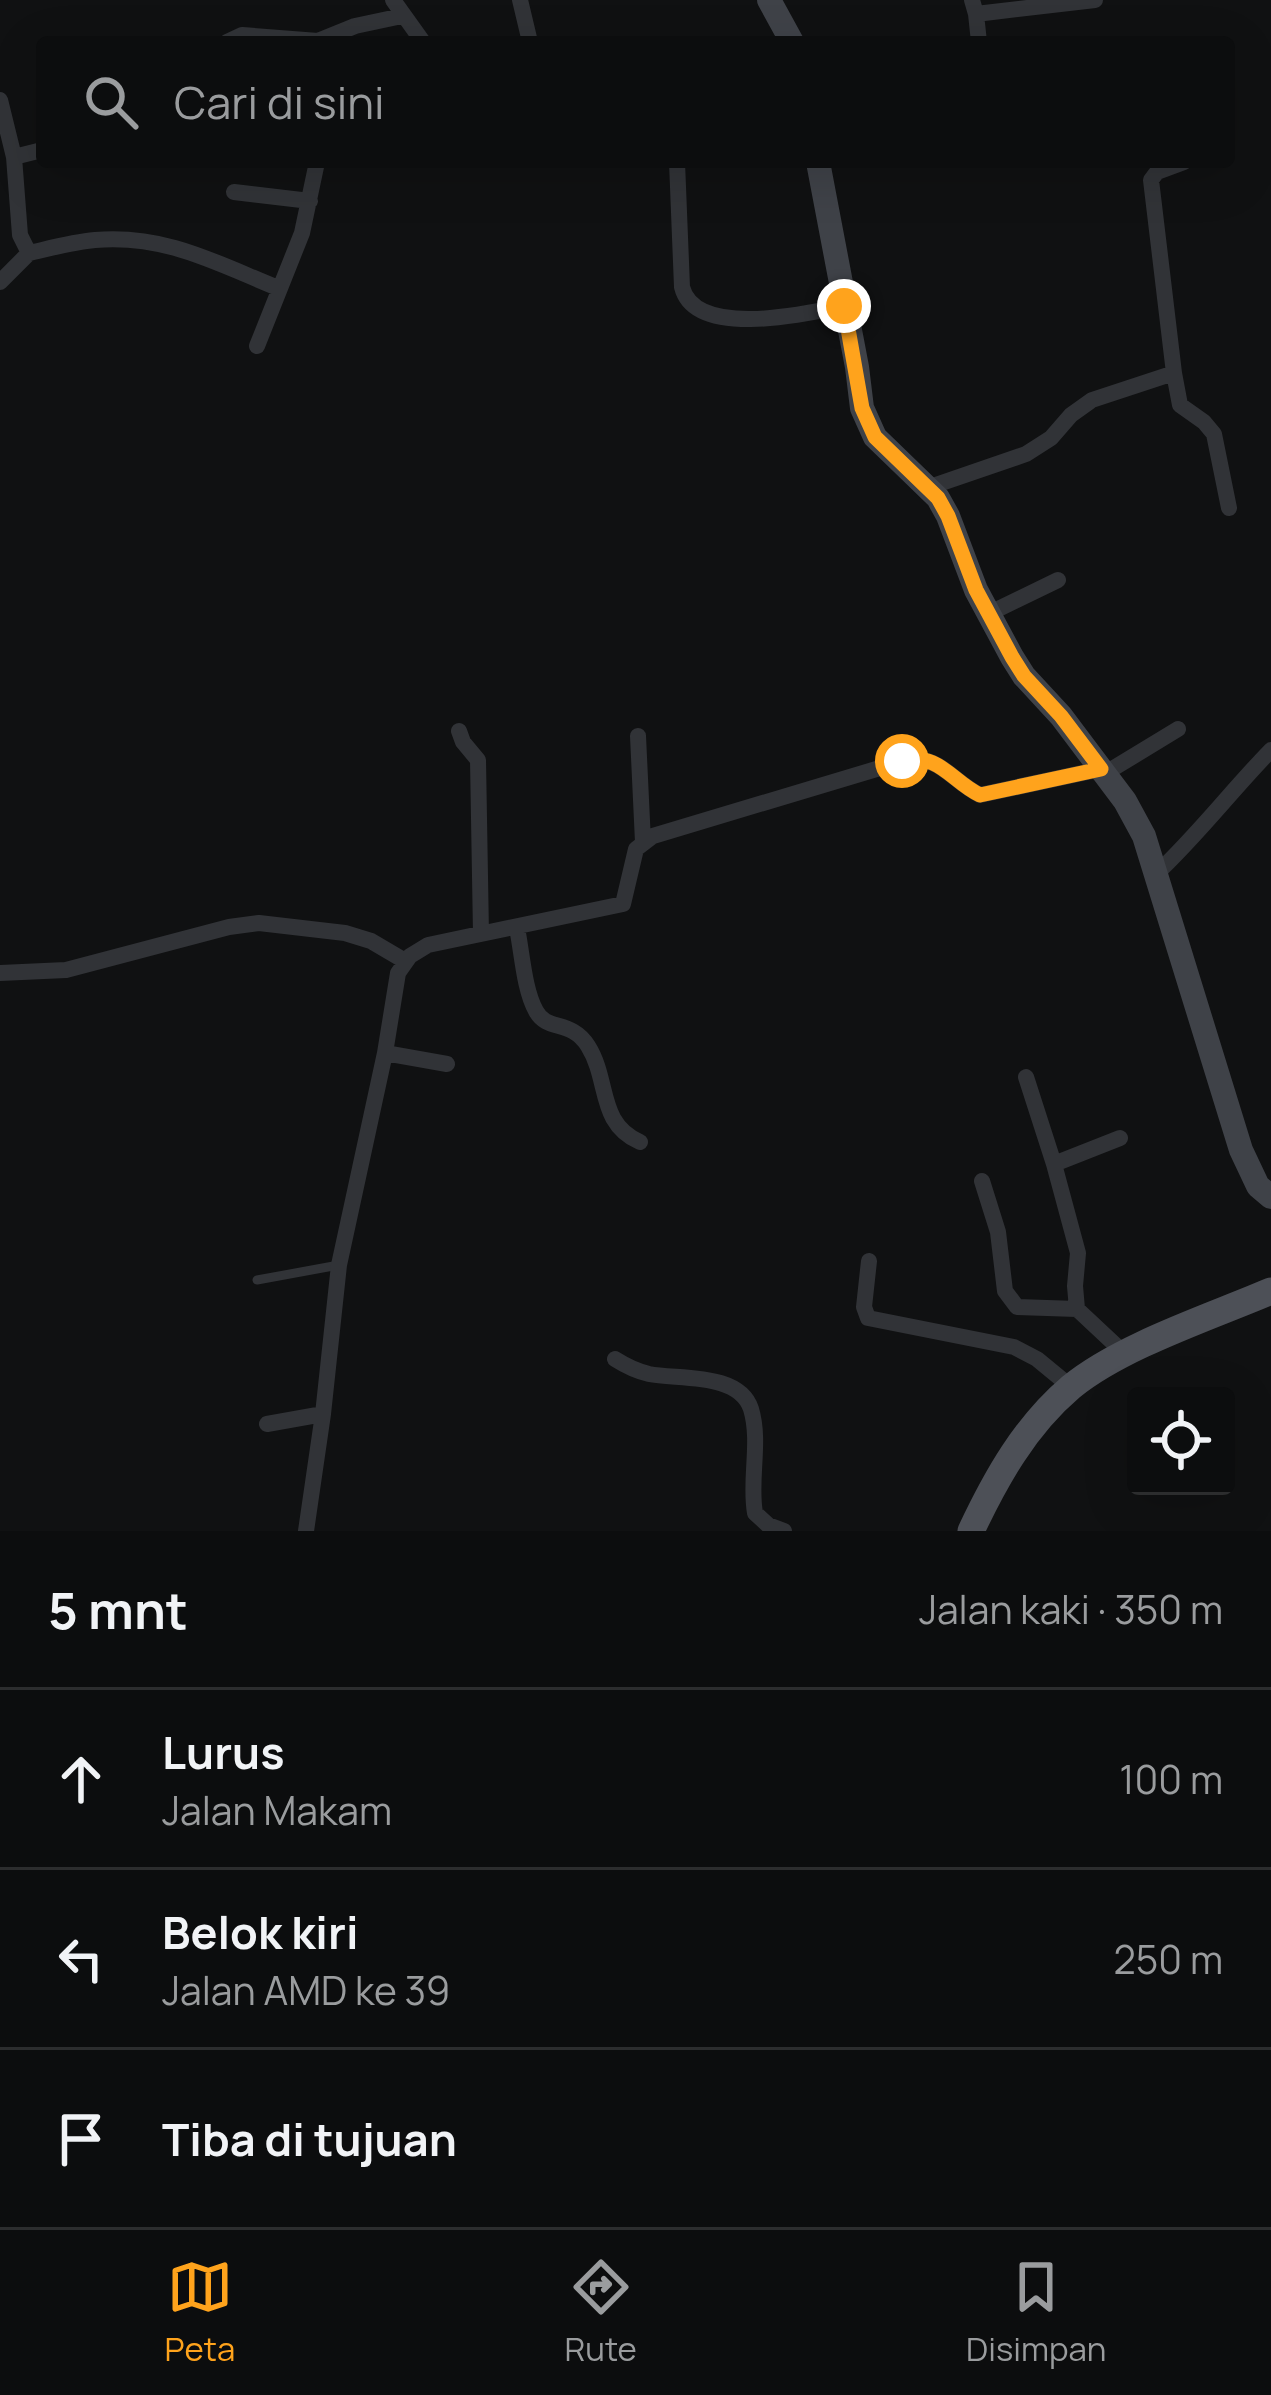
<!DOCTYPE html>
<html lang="id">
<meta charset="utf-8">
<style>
:root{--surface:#0c0d0e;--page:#1a1b1c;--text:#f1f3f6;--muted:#9a9c9e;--line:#2c2d2e;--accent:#ffa31c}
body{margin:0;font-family:Manrope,sans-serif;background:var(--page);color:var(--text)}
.controls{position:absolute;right:36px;bottom:36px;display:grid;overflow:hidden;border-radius:12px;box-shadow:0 12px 48px #0002}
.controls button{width:108px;height:108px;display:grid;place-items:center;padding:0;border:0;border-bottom:3px solid var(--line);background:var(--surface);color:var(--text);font:60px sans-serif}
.stop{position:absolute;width:36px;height:36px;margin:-27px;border:9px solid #ffa31c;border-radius:50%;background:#fff}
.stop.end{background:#ffa31c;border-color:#fff;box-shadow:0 3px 12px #0008}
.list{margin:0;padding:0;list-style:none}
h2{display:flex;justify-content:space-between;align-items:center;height:156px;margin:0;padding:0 48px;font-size:51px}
h2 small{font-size:39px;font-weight:400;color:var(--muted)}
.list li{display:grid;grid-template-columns:78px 1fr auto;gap:36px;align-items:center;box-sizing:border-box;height:180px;padding:0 48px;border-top:3px solid var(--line)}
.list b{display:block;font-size:45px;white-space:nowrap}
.list p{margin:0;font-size:39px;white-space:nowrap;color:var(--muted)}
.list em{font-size:39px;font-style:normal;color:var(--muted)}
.icon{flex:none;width:66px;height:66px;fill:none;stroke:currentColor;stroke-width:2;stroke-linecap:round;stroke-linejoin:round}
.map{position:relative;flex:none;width:1271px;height:1531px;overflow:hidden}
.search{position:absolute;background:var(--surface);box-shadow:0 12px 48px #0002;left:36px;right:36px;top:36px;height:132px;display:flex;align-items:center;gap:30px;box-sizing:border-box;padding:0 42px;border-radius:12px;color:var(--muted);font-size:45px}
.sheet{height:696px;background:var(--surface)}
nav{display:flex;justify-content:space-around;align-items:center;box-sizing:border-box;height:168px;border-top:3px solid var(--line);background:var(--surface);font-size:33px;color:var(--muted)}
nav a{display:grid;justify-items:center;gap:6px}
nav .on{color:var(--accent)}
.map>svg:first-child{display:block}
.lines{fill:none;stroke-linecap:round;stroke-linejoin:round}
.lane{stroke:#313337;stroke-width:9}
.street{stroke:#313337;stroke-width:16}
.secondary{stroke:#3f4248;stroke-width:24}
.primary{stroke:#4d5057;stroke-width:27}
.route{stroke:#ffa31c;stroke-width:15}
</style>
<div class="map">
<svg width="1271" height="1531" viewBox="0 0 1271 1531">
<rect width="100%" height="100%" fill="#101112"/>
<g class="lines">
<path class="lane" d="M257,1280L339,1265"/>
<path class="street" d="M393,0L423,42
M520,0L530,42
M972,0L976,14L1095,0
M976,14L979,42
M227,42L242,35L318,41L355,26L402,16
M0,100L14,157L20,235L29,253C51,248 73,242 95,240C165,234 216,263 278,288
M14,157L42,150
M677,162L682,287C695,339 806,314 844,306
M234,192L310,201
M0,282L29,253
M257,346L302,233L317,162
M1174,373L1180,405L1204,422L1214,434L1229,508
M927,488L1026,454L1051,438L1071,415L1092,400L1174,373L1151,180L1157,172L1184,162
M988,614L1058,580
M459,731L463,742L478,760L481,934
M638,736L643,842
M1104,774L1178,729
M1155,875C1197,836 1231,791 1271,750
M517,928C522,952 524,990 536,1011C547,1032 571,1019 588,1046C610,1081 597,1123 640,1142
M0,973L66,970L229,927L259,923L345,933L371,941L405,961
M385,1053L447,1064
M1026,1077L1054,1164L1078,1253L1075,1286L1077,1309L1124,1353
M1054,1164L1120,1138
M982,1181L998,1232L1005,1291L1017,1307L1077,1309
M869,1261L864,1307L868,1318L1014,1347L1037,1359L1071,1387
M615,1359C626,1366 636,1371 649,1374C678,1380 739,1372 751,1409C761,1442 749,1480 755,1513L768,1525L784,1531
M267,1424L323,1414
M306,1531L323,1414L339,1265L385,1053L398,973L410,956L428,945L623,904L636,849L653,836L903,761C940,753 951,781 980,795L1101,769"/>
<path class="secondary" d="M769,0L792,42
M818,162L857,367L862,408L875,437L938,498L948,516L976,590L1012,657L1024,676L1061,716L1125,801L1144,836L1241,1150L1258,1186L1271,1197"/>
<path class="primary" d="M971,1531C996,1478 1025,1426 1071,1387C1121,1346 1210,1317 1271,1291"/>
</g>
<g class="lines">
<path class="route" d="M844,306L862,408L875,437L938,498L948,516L976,590L1012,657L1024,676L1061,716L1101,769L980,795C951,781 939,752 902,761"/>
</g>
</svg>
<div class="controls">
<button><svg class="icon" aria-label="locate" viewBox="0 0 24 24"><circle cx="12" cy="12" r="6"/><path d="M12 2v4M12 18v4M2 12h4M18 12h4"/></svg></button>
</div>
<div class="stop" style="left:902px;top:761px"></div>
<div class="stop end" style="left:844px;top:306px"></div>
<div class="search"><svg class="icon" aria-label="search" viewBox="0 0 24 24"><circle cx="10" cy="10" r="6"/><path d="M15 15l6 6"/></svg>Cari di sini</div>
</div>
<section class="sheet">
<h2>5 mnt<small>Jalan kaki · 350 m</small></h2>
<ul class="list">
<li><svg class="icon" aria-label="ahead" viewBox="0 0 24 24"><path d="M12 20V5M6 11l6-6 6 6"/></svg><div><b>Lurus</b><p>Jalan Makam</p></div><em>100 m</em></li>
<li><svg class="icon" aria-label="left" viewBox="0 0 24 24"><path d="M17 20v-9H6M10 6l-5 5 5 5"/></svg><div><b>Belok kiri</b><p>Jalan AMD ke 39</p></div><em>250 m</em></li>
<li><svg class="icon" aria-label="arrive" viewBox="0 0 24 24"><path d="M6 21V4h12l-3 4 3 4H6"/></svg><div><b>Tiba di tujuan</b></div></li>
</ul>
</section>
<nav>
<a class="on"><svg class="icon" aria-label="map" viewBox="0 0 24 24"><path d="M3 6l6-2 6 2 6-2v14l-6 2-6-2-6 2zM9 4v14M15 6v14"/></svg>Peta</a>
<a><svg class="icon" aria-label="directions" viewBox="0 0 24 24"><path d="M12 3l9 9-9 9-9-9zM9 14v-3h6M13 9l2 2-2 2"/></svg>Rute</a>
<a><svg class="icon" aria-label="saved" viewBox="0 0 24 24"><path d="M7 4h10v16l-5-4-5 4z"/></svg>Disimpan</a>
</nav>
